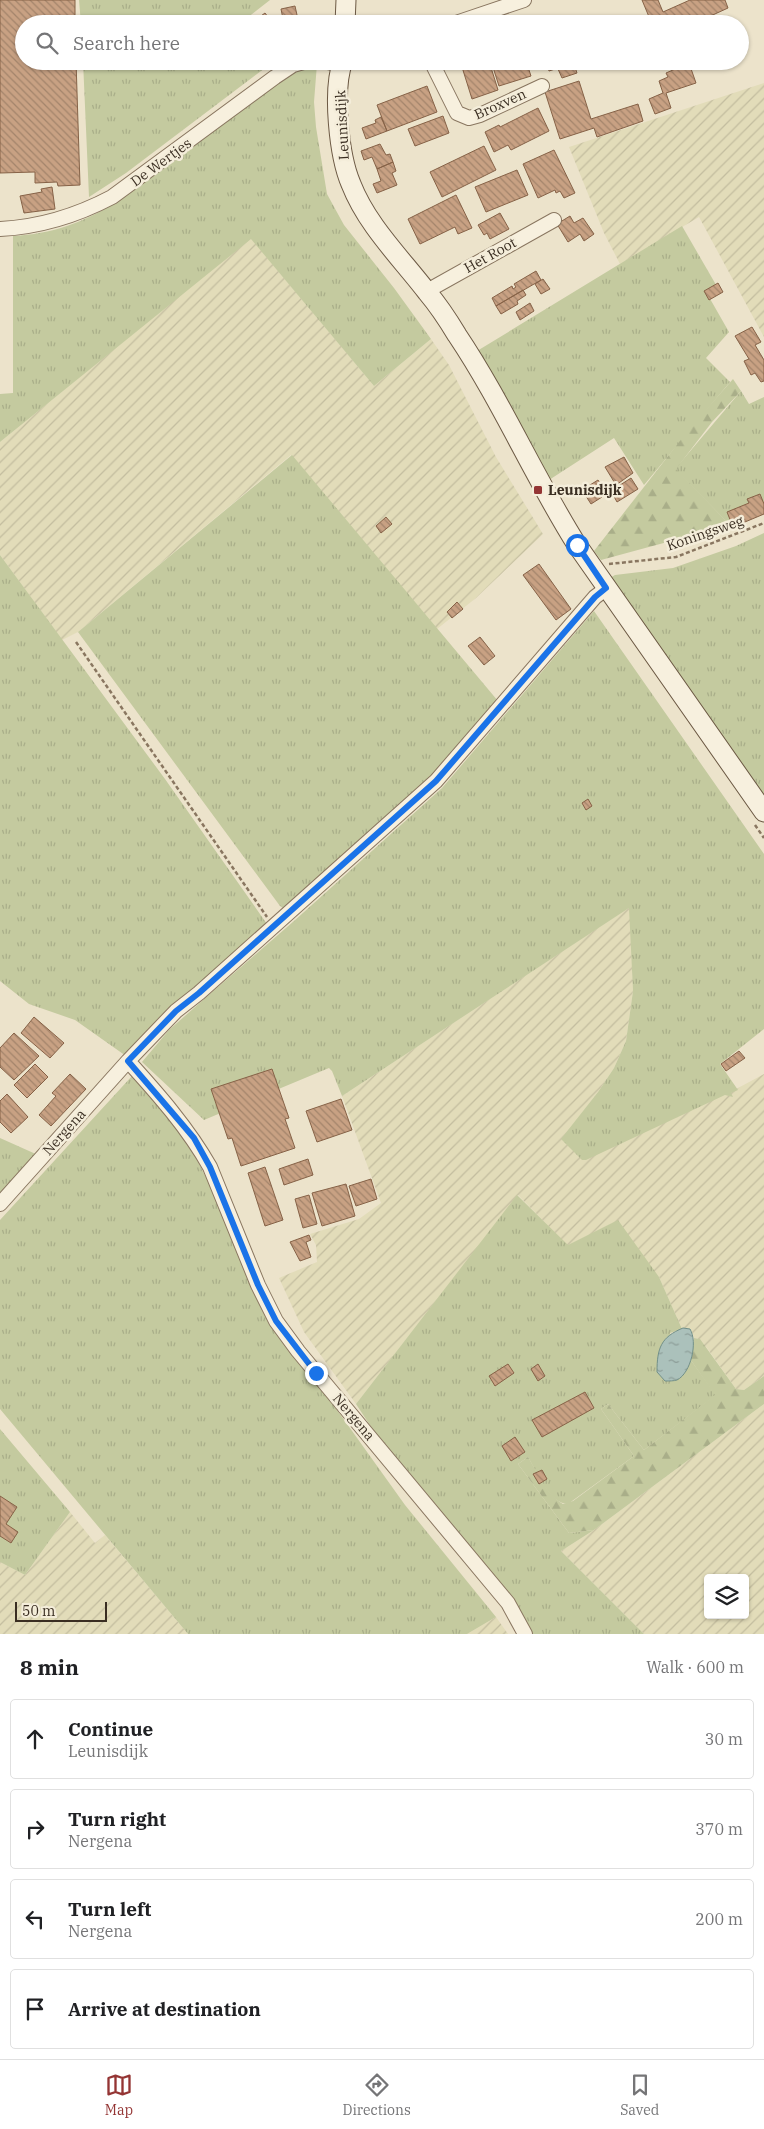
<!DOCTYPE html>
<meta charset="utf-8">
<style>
:root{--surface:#fff;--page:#f2f2f2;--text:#202124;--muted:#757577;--line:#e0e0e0;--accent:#943534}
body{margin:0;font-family:"IBM Plex Serif",serif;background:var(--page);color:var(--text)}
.controls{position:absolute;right:15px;bottom:15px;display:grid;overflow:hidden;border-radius:5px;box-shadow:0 1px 4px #0004}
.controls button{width:45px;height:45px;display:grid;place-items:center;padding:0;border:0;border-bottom:1px solid var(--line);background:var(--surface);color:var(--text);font:25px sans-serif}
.scale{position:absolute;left:15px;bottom:12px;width:92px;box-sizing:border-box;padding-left:5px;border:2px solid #3a2e22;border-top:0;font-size:14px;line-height:18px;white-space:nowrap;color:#3a2e22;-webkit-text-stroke:4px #f4edda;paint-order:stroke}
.stop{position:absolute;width:15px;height:15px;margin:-11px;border:4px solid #1a73e8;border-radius:50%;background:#fff}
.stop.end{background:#1a73e8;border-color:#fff;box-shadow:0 1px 5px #0008}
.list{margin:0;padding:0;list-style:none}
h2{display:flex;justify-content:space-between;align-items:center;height:65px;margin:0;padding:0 20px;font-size:21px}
h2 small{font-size:16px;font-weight:400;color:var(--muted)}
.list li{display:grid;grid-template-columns:32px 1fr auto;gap:15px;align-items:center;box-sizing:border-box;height:80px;margin:0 10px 10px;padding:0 10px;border:1px solid var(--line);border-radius:5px}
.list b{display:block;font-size:19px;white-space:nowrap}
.list p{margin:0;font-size:16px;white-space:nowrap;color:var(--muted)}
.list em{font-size:16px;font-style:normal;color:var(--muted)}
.icon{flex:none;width:28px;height:28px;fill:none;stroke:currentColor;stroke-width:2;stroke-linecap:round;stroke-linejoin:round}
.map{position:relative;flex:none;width:764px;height:1634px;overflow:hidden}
.search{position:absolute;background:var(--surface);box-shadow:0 1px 4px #0004;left:15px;right:15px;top:15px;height:55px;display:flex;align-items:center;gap:12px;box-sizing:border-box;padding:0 18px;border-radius:28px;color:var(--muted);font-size:19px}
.sheet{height:425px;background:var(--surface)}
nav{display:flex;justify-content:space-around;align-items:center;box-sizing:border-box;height:70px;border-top:1px solid var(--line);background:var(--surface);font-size:14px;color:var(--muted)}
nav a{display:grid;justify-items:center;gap:2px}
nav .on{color:var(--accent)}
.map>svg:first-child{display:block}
.farmland{fill:url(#farmland-furrows);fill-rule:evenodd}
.grass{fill:url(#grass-tufts)}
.forest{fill:url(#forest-firs)}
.water{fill:url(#water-ripples);stroke:#729089}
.building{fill:url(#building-back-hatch);stroke:#866247}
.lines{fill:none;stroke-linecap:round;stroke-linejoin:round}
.street-casing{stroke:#897660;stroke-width:16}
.secondary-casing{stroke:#6b5843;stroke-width:21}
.path{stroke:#897660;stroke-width:2.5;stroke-dasharray:4 2.5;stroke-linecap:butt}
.street{stroke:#f7f0de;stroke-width:14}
.secondary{stroke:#f7f0de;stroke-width:19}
.route{stroke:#1a73e8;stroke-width:6}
.poi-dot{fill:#943534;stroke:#f4edda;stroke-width:2}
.labels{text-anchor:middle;stroke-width:5;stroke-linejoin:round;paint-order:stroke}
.street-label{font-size:14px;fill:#3a2e22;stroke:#f4edda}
.poi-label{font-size:14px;font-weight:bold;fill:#3a2e22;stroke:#f4edda;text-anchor:start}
</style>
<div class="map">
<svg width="764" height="1634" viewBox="0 0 764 1634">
<defs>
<pattern id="farmland-furrows" width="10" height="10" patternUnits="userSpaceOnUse" patternTransform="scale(1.25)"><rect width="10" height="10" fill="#e2dcb9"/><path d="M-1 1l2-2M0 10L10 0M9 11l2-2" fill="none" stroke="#c3bd9f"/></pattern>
<pattern id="grass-tufts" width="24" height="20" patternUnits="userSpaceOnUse" patternTransform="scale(1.25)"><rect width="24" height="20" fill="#c4ca9f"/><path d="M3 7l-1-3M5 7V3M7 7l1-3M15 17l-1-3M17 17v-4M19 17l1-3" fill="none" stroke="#a9ae89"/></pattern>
<pattern id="forest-firs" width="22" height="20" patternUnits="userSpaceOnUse" patternTransform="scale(1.25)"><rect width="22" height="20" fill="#c4ca9f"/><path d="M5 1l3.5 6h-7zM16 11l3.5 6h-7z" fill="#a9ae89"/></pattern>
<pattern id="water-ripples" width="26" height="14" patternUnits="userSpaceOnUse" patternTransform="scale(1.25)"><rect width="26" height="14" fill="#abc1bb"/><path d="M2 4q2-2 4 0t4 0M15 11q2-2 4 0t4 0" fill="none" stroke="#8c9d98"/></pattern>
<pattern id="building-back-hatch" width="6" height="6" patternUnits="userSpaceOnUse" patternTransform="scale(1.25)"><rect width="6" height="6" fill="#c8a183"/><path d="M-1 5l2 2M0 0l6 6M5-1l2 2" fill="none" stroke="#a3846b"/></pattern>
</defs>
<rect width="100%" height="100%" fill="#ece3cb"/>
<path class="farmland" d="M764,83V337L699,217L620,264L604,233L569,147Z
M251,238L374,386L431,339L449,365L496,457L543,534L476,598L437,629L291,455L78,632L62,640L0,555V442Z
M630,907L633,991L626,1041L614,1068L598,1092L562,1139L725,1095L764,1074V1376L744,1390L736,1389L707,1348L697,1338H694L692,1332L682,1329L659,1277L568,1246L518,1195L356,1404L304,1332L279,1278L317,1262L316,1245L310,1234L359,1219L381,1203L342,1096Z
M764,1404V1634H644L561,1551L594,1530ZM708,1578H745V1615H708Z
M70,1512L95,1543L105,1535L188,1634H0V1562L25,1575Z
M496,1617L508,1634H467Z"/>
<path class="grass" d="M79,0H270L243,21L245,24H81Z
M83,61H272L273,62L126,173L89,197Z
M310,64H317L314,102L316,127L327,194L344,225L394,288L431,339L374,386L251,239L0,442V394L13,393V236C52,234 82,223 115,203L279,80Z
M682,226L719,290L709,297L729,332L706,358L730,382L644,485L614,438L549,480L477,351Z
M741,391L749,404L764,397V511L730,525L675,469Z
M292,455L498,701L438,770L411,796L284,909L280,906L78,632Z
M764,533V802L610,578L615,575L673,568L736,546Z
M0,555L165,779L267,924L173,1006L126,1056L75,1020L29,1004L0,981Z
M594,611L764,854V1029L720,1064L738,1090L731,1093L733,1097L725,1095L586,1160H582L561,1139L598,1092L614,1068L626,1041L633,991L629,908L342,1096L332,1071L329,1068L204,1120L142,1062L169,1030L211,993L294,921L442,788Z
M132,1076L186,1139L302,1361L405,1505L496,1617L467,1634H188L0,1409V1220Z
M0,1138L38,1155L0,1196Z
M517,1195L568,1245L618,1220L659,1277L682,1329L670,1333L685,1373L690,1359L716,1395L644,1450L608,1404L601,1409L634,1456L568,1504C549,1504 536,1470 528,1457L518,1464L569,1533L594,1530L561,1551L644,1634H530L379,1439L356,1404Z
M0,1429L70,1512L25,1575L0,1562Z"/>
<path class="forest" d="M733,379L741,391L712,422L676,469L730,525L601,560L594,551L690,428Z
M694,1338L700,1339L736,1389L744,1390L764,1376V1404L594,1530L569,1533L518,1464L528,1457C538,1473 546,1494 563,1504L573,1501L634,1456L601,1409L608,1404L644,1450L715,1395L690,1359Z"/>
<path class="water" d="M683,1328L690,1329C698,1342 691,1373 677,1380C674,1381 669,1381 665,1381L657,1372C657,1348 661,1337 683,1328Z"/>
<path class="building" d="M0,0H75V24H24V61H76L80,185L58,186L57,182L35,183V172L0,173Z
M642,0H658L663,12L690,0H725L728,8L693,24H652Z
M295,6L299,24H284L281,9Z
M265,13L268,17L258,24H250Z
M558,16L561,24H534L536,23Z
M526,17L528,24H510V22Z
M469,61H489L498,90L472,99L462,67L470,64Z
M491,61H526L531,76L499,86Z
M546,61H573L574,63L549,71Z
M689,63L696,83L666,93L671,108L655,114L649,99L663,93L659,81L668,77L666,73Z
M574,64L577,73L562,78L558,69Z
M579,81L591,119L638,104L643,121L597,137L594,128L560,139L545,92Z
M427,86L437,112L387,131L377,105Z
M538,108L549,131L511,150L508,145L494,152L485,132L499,125L500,127Z
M443,116L449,133L415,146L408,129Z
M381,117L387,131L366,139L362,128L376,123L375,120Z
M380,144L386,155L390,154L393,162L377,169L372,157L364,160L361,151Z
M484,146L496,170L442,197L430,172Z
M554,150L575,193L564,198L560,191L556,193L555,190L538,198L523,164Z
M393,162L396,171L392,173L397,185L377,193L373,184L381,181L377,169Z
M517,170L528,195L486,212L475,187Z
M52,187L55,209L24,213L20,196L42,192L41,189Z
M456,195L472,228L458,234L455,227L420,244L408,219Z
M500,213L509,229L490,239L487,233L484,235L478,225Z
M570,216L574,223L583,218L594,234L584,241L580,234L568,242L557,224Z
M536,271L541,280L496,306L492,298L512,286L513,289L516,287L514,284Z
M543,279L550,289L541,294L535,284Z
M718,283L723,292L709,300L704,291Z
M523,290L526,295L517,301L518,304L501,314L496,306Z
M530,303L534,311L520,320L516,312Z
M752,327L761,342L755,345L764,360V381L761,382L755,373L751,375L744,361L749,359L735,336Z
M624,457L633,473L616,485L605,467Z
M631,478L638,489L617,502L611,491Z
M598,480L604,489L599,492L602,497L591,504L582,490Z
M760,494L764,504V514L733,527L727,512L749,503L747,499Z
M386,517L392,524L381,533L376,526Z
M539,564L571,609L556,620L523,575Z
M457,602L463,609L452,618L447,612Z
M480,637L495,656L484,665L468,646Z
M588,799L592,806L586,810L582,803Z
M34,1017L64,1043L50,1058L21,1033Z
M14,1033L39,1056L14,1080L0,1067V1048Z
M739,1051L745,1058L726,1071L721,1064Z
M35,1064L48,1077L27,1098L14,1085Z
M272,1069L289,1118L285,1119L295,1148L241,1166L232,1138L228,1139L211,1089Z
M70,1074L86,1089L51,1126L39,1115L56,1096L52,1093Z
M7,1094L28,1117L11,1133L0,1122V1101Z
M341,1099L352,1130L317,1142L306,1111Z
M308,1159L313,1175L284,1185L279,1169Z
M265,1167L283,1220L265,1226L248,1173Z
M371,1179L377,1199L356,1206L349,1186Z
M346,1184L355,1216L322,1226L312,1193Z
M309,1195L317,1224L303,1228L295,1199Z
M309,1235L311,1240L306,1242L311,1257L300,1261L290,1242Z
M508,1364L514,1373L495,1386L489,1376Z
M538,1364L545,1376L538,1381L531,1369Z
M585,1392L594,1408L542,1437L532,1420Z
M515,1437L525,1452L511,1461L502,1446Z
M542,1470L547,1479L539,1484L533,1474Z
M0,1496L17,1507L6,1524L18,1532L11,1543L0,1536Z"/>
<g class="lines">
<defs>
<path id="street" d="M453,24L524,0
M322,61L342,65
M431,61L457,113L469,118L480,115L542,86
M0,229C41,227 76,216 112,197L275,77L293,65L307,61
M427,291L554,220
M128,1061C158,1094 188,1128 210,1167L258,1285L276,1321L298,1351L508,1603L525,1634
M0,1204L128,1061L176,1011L199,993L436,781L595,597L607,588"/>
<path id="secondary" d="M345,24L346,0
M343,61C332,90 339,156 351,184C367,225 400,257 427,292C438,305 448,320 457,335C502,402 534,477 577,545L764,812"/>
</defs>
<use href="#street" class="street-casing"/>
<use href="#secondary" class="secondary-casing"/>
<path class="path" d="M609,564L676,557L764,523
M76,642L267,917
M755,825L764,838"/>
<use href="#street" class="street"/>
<use href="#secondary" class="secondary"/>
</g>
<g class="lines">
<path class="route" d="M316,1373L276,1321L258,1285L210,1167L194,1138L128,1061L176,1011L199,993L436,781L595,597L606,588L577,545"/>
</g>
<rect class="poi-dot" x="533" y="485" width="10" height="10" rx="2.5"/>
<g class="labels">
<g class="street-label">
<text transform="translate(500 104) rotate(-24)" y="5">Broxven</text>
<text transform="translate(342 125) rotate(-93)" y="5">Leunisdijk</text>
<text transform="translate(161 162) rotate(-36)" y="5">De Wertjes</text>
<text transform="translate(490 255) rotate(-29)" y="5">Het Root</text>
<text transform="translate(705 533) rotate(-19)" y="5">Koningsweg</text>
<text transform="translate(64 1132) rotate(-48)" y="5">Nergena</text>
<text transform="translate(354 1417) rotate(50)" y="5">Nergena</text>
</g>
<g class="poi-label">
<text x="548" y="495">Leunisdijk</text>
</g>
</g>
</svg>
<div class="controls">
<button><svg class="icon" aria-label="layers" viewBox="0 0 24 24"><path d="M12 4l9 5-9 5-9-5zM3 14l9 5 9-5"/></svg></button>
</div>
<div class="scale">50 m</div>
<div class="stop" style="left:577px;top:545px"></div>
<div class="stop end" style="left:316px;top:1373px"></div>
<div class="search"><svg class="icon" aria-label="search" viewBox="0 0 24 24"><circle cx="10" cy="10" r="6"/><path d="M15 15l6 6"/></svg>Search here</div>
</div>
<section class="sheet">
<h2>8 min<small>Walk · 600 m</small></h2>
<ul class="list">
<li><svg class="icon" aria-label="ahead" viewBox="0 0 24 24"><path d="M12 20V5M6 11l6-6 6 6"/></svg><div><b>Continue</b><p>Leunisdijk</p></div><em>30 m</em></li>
<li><svg class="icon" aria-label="right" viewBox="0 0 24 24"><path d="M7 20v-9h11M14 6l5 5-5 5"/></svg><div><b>Turn right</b><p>Nergena</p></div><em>370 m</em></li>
<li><svg class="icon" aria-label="left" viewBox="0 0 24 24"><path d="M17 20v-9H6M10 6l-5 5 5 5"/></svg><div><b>Turn left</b><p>Nergena</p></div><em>200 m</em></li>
<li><svg class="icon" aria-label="arrive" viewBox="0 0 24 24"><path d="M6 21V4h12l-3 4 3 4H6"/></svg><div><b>Arrive at destination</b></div></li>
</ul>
</section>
<nav>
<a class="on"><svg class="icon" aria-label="map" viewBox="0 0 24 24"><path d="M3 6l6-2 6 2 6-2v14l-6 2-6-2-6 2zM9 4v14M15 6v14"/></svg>Map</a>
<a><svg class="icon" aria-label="directions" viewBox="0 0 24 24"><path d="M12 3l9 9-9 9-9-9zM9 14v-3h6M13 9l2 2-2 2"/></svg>Directions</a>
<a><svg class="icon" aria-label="saved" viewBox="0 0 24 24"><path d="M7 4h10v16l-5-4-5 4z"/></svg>Saved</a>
</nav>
